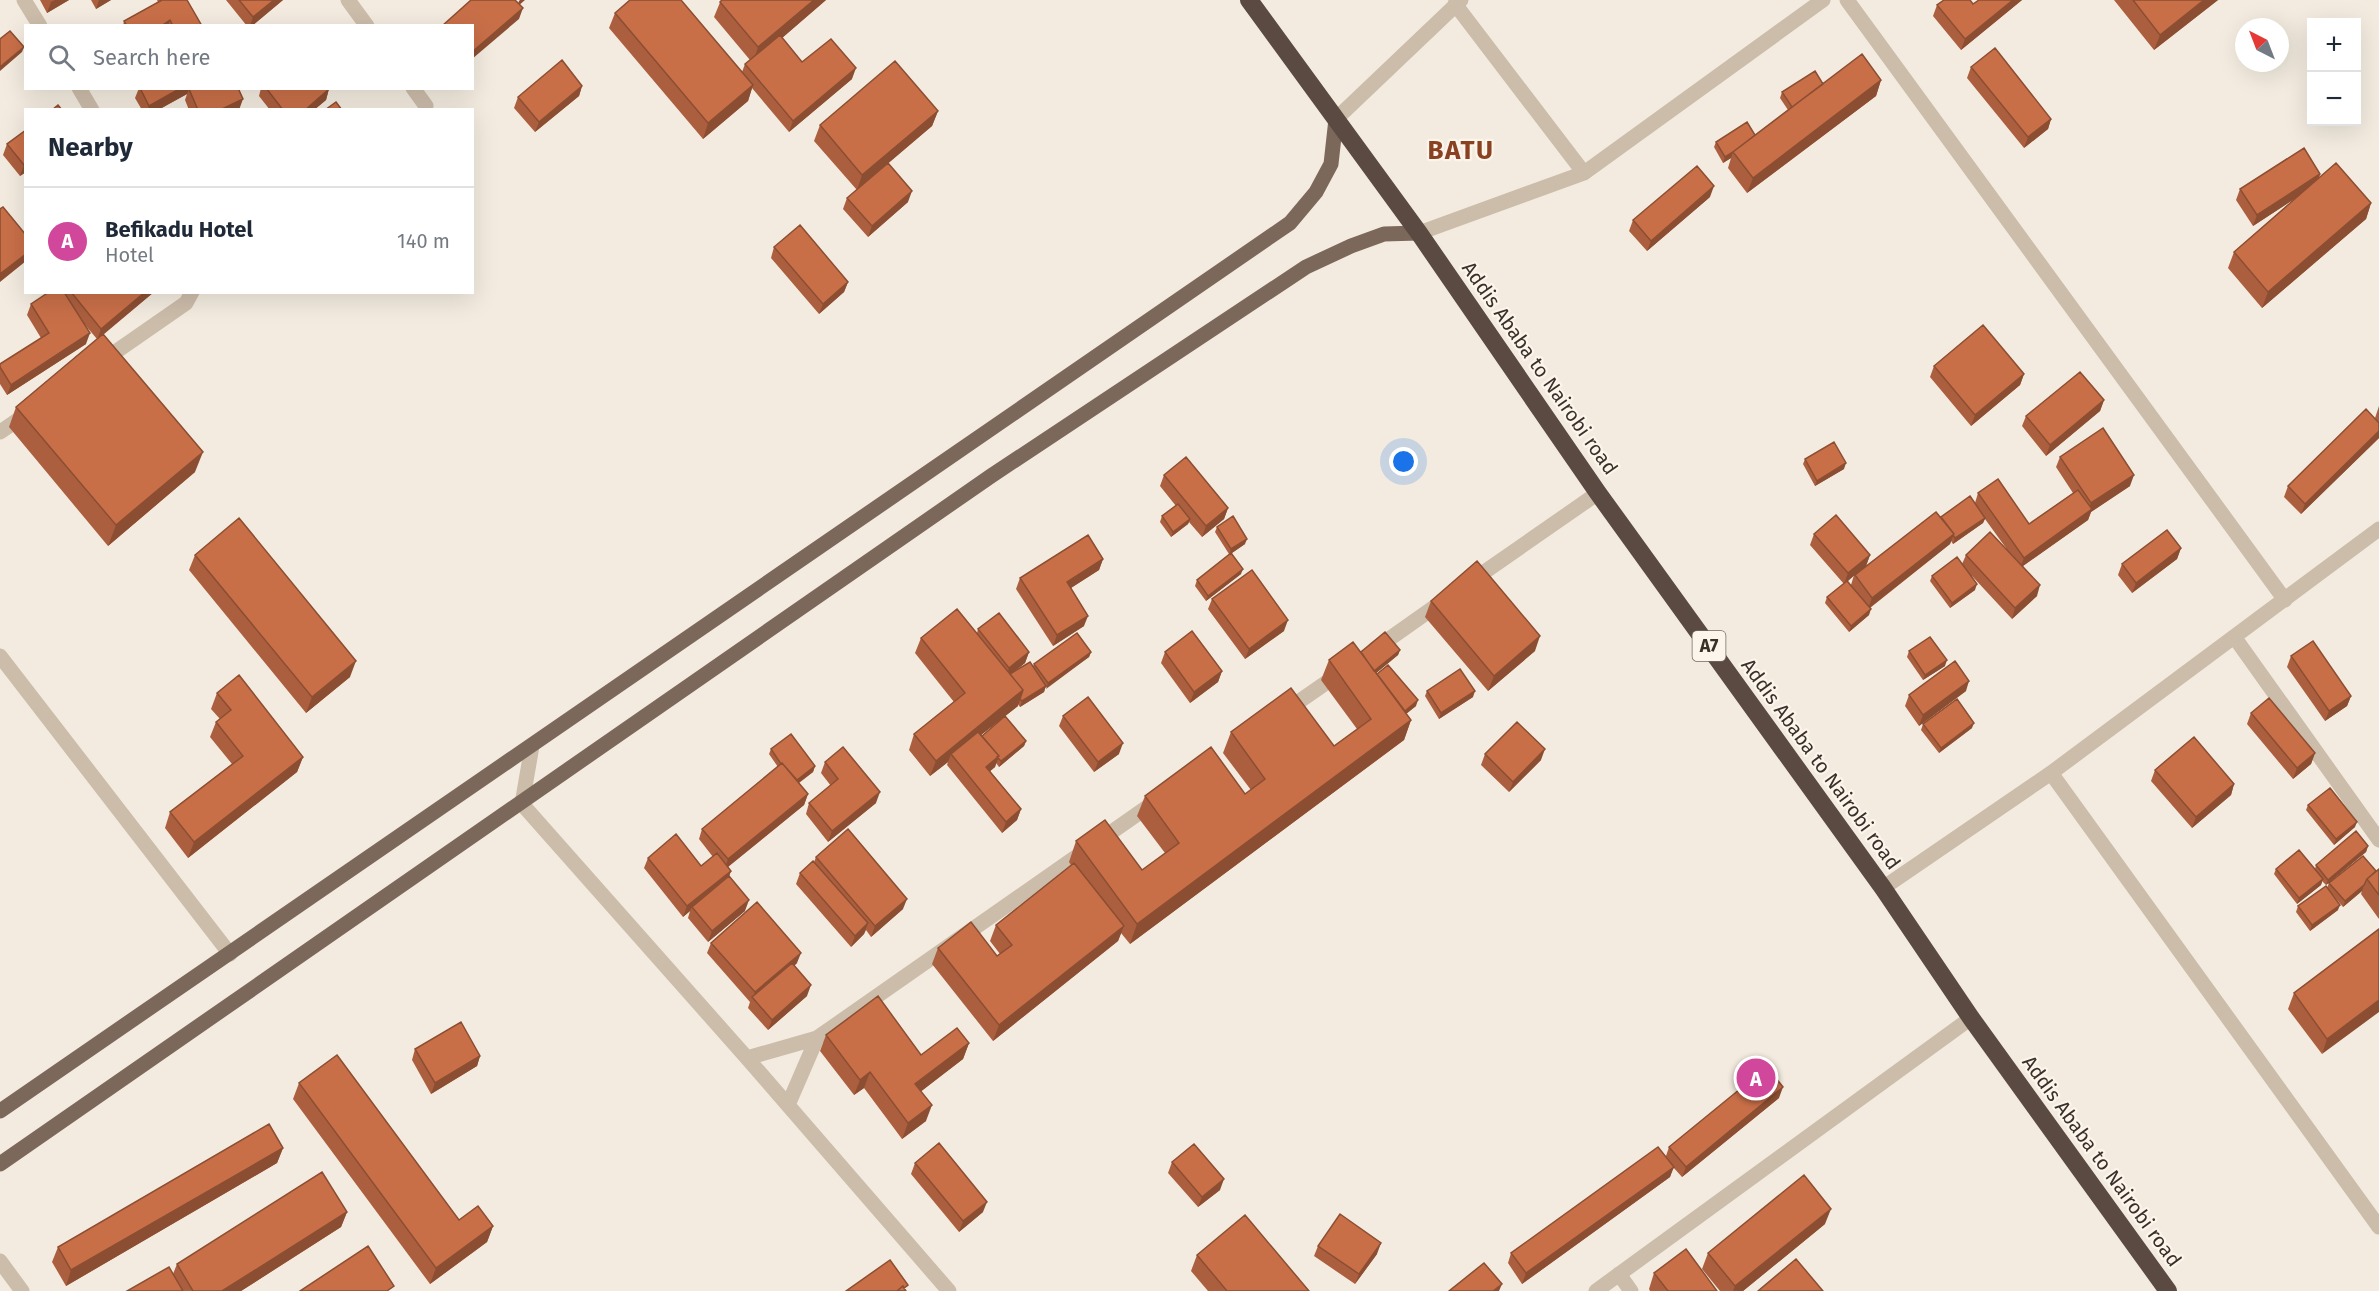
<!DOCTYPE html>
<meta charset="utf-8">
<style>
:root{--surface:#fff;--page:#f2f2f3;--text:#1f2937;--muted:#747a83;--line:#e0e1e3;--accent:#7c3aed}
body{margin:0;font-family:"Fira Sans",sans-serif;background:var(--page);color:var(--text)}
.controls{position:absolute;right:18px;top:18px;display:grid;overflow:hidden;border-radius:0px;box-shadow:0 6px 24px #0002}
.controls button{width:54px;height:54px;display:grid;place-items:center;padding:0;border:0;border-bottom:2px solid var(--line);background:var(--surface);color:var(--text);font:30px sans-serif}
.compass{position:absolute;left:2235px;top:18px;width:54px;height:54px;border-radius:50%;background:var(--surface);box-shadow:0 6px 24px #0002;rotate:318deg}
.you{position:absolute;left:1404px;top:462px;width:21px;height:21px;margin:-15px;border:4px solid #fff;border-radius:50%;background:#1a73e8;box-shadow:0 0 0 9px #1a73e833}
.badge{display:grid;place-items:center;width:39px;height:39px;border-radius:50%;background:var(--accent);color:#fff;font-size:20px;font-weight:700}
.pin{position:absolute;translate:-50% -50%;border:3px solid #fff;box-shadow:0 2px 6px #0006}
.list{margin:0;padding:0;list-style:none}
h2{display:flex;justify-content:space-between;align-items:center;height:78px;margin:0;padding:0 24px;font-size:26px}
h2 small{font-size:20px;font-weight:400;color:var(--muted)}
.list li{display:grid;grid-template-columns:39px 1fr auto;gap:18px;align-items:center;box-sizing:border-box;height:108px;padding:0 24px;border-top:2px solid var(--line)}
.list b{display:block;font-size:22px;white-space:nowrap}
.list p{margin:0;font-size:20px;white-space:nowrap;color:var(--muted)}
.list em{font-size:20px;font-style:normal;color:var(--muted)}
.icon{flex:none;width:33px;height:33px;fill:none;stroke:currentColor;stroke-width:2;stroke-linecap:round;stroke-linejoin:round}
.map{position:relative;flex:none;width:2379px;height:1291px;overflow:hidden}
.search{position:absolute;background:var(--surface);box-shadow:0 6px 24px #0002;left:24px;top:24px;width:450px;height:66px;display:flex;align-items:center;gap:15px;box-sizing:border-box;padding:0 21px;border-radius:0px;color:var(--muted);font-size:22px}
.panel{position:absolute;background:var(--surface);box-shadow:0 6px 24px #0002;left:24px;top:108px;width:450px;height:186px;border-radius:0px}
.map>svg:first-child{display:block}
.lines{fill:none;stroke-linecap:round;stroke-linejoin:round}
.minor{stroke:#ccbcaa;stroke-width:15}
.major{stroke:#7c685a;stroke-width:15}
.highway{stroke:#5a4a41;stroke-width:18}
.wall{fill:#ac5f3e;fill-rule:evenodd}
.shaded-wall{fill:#8c4e32}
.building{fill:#c86f48;stroke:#8c4e32;stroke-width:1.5}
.labels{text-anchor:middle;stroke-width:4.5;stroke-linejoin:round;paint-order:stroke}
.shield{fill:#fbf5eb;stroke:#736b64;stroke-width:1.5}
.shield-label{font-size:18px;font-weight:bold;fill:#39302a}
.street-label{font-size:20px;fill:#39302a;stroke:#fbf5eb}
.district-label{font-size:26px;font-weight:bold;letter-spacing:1.5px;fill:#8a4121;stroke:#fbf5eb}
</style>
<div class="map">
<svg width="2379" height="1291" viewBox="0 0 2379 1291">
<rect width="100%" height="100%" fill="#f3ebdf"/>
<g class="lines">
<path class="minor" d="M24,0L40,26
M348,0L367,26
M1847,0L2285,600
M1455,4L1584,173
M79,88L92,110
M413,88L426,106
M1336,119L1461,0
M1419,233L1584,173L1823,0
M101,362L186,303L192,292
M0,432L25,415
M1470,582L1598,493
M2235,638L2379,840
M1375,649L1443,601
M0,656L230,954
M1284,712L1340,673
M532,746L522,804L747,1058L949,1291
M2051,773L2379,1227
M1883,888L2051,773L2379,529
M747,1058L817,1038L1156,801
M788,1105L817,1038
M0,1261L22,1291
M1619,1274L1631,1291
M1596,1291L1971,1018"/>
<path class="major" d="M0,1111L1290,223L1316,192L1331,164L1336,119
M0,1164L991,476L1306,267L1351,246L1384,234L1419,233"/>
<path class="highway" d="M1249,0L1419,233L1598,493L1883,888L1971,1018L2168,1291"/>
</g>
<path class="wall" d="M40,0H69L47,13Z
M91,0H111L96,9Z
M157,0H187L202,26H123L124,21L158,2Z
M226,0H283L252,26H247Z
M721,0H826L782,38L802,62L852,79L789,132L752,88L748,101L703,139L609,28L615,13L742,72L745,64L750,60L714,17Z
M1979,0H2022L1961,50L1933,16L1937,5L1973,4Z
M2114,0H2218L2154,50Z
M1971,67L2051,119L2048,129L2024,148L1967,78Z
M1881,80L1876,96L1747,193L1728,168L1731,158L1723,163L1714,147L1716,142L1755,135L1788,110L1780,98L1782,92L1823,84Z
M582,86L579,96L535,132L514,108L518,97Z
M139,88H238L239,110H189L185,100L187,94L158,110H142L135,98Z
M261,88H329L326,100L314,110H270L259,96Z
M938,111L932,126L888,163L908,202L868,237L843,209L847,198L857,190L814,141L820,125Z
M26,130V172L20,176L3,155L7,144Z
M2320,174L2319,179L2371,203L2366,219L2262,308L2228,268L2234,252L2297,197L2253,226L2236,200L2240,189Z
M1710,197L1647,251L1629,231L1633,220Z
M774,247L848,282L844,292L819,314L771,258Z
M66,292H154L103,334L195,472L108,546L9,427L16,407L97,339L86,326V344L7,395L0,384V364L41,338L27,315L31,304L65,295Z
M1934,366L2024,374L2020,385L1971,426L1930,377Z
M2104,400L2100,411L2046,456L2022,426L2026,416Z
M2379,406V438L2301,514L2284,497L2288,486L2376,420L2375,418Z
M2060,457L2130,486L2091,512L2088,520L2023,566L2037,596L2012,619L1972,576L1975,590L1950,608L1930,581L1932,576L1962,564L1966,555L2006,548L1985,519L1983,523L1953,544L1951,541L1950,544L1870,608L1869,615L1849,632L1825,603L1827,597L1844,584L1810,545L1814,534L1870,555L1866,566L1855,575L1941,517L1975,503L1978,493L2029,524L2073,493L2056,467ZM1854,575L1851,585L1848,581Z
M1805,459L1844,469L1815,486L1803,464Z
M1164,475L1228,508L1224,519L1202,537L1189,522L1188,524L1171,537L1160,522L1162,516L1176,506L1160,486Z
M1217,527L1245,544L1232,553L1241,574L1206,601L1195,586L1197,580L1229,554L1215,532Z
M2181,548L2177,559L2132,593L2118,575L2122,564Z
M195,555L350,677L306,713L189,570Z
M1103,559L1099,570L1071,588L1084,626L1053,646L1016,589L1020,578Z
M1212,599L1284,631L1245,659L1208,609Z
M1431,601L1535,651L1488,691L1425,617Z
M978,629L1029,652L1025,663L1012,673L1033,666L1034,664L1091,652L1089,657L1045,688L1044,692L1020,707L1018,704V706L981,735L1026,741L1024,746L999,767L996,763L995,767L990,771L1021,809L1017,820L1002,833L947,765L948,762L930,776L909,750L914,734L954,702L915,653L921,638L977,633Z
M1400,650L1398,655L1376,673L1416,706L1406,714L1411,720L1404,740L1130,944L1121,933L1118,941L993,1041L932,964L938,948L997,956L1000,954L990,941L996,925L1071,865L1069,862L1076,841L1142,870L1165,853L1137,816L1145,796L1245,794L1251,790L1223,753L1231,732L1334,746L1357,729L1321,680L1329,660L1361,652Z
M1909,651L1945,666L1923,680L1907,657Z
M1165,652L1222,671L1218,682L1190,703L1161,663Z
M2291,656L2351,696L2347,706L2325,721L2287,667Z
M1427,691L1473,697L1439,719L1425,696Z
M1966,691L1919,726L1905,706L1909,695Z
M217,693L303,757L297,772L188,858L165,828L170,812L232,764L210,737L216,722L220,719L211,709Z
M2251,713L2315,753L2311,764L2293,779L2247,724Z
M1063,716L1119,754L1094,772L1059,726Z
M1923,724L1972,728L1939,753L1921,730Z
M771,749L815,766L813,772L799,783L808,794L804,805L728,867L731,871L729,876L745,911L708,942L688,918L690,911L683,917L644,868L648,858L701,866L713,857L699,839L702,829L778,767L769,754Z
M1485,754L1541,760L1509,792L1481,765Z
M825,762L876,803L828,842L806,814L809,803L831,786L821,773Z
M2155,770L2234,784L2231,795L2192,828L2151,781Z
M2308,805L2355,827L2334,845L2306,810Z
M2368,846L2366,852L2332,880L2376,871L2379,869V919L2361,894L2362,891L2343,907L2327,888L2329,883L2326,885L2322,881L2321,885L2297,904L2274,874L2276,869H2315L2316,865Z
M816,857L903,909L871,937L866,930L864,934L851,947L796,884L800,873L814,862Z
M2298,906L2338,910L2310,931L2296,912Z
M2379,929L2322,1054L2288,1009L2294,993Z
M711,943L797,963L794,966L807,996L768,1030L748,1008L750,1002L707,953Z
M826,1035L921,1055L969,1043L963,1059L921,1091L926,1121L902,1139L864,1088L854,1095L820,1051Z
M415,1049L480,1056L477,1066L431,1094L412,1060Z
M299,1083L459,1220L493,1226L487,1242L430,1284L293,1099Z
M1779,1098L1682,1177L1673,1167L1670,1177L1522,1284L1508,1263L1511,1253L1666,1156L1669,1147Z
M283,1148L277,1163L66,1286L52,1262L58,1247Z
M1172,1162L1220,1190L1198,1207L1168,1173Z
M915,1163L983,1212L959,1232L911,1174Z
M347,1212L341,1227L241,1291H127L173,1274L177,1264Z
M1825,1224L1743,1291H1720L1702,1269L1708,1253Z
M1318,1246L1377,1254L1355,1284L1314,1256Z
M1197,1255L1309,1291H1208L1191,1271Z
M1654,1273L1717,1291H1650L1649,1289Z"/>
<path class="shaded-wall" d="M55,0H69L47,13L51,2Z
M99,0H111L96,9Z
M274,0H283L252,26H250L253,17Z
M520,0H525L517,7L519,1Z
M814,0H826L753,63L758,47Z
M2013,0H2022L1961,50L1965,39Z
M2204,0H2218L2154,50L2160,35Z
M523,8L519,19L472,59V52Z
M170,20L168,26H161Z
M24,47L22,52L0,71V67Z
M856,68L852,79L789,132L793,121Z
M1881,80L1876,96L1747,193L1753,178Z
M753,85L748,101L703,139L708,123Z
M582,86L579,96L535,132L539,122Z
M181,88H196L189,89L187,94L158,110H148L149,106Z
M329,89L326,100L314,110H305Z
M243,99L239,110H220Z
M938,111L932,126L857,190L862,175Z
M2051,119L2048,129L2024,148L2028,137Z
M1733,152L1731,158L1723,163L1725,157Z
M26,164V172L20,176L24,165Z
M2320,174L2316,185L2253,226L2257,215Z
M1714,186L1710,197L1647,251L1651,241Z
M912,191L908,202L868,237L872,226Z
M2371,203L2366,219L2262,308L2268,292Z
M26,254V261L0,282V274Z
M848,282L844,292L819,314L823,304Z
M145,292H154L97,340L101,329Z
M90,333L86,344L7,395L11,385Z
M2024,374L2020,385L1971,426L1975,415Z
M2104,400L2100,411L2046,456L2050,445Z
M2379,431V438L2301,514L2305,504Z
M203,452L195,472L108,546L116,525Z
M1846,463L1844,469L1815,486L1817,481Z
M2134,475L2130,486L2091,512L2088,520L2020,568L2024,558L2088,512L2091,503Z
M1228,508L1224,519L1202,537L1206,526Z
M1985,518L1983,523L1953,544L1955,538Z
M1190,519L1188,524L1171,537L1173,532Z
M1954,534L1950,544L1868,609L1872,598Z
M1247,539L1245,544L1229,555L1231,549Z
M2181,548L2177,559L2132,593L2136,583Z
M1870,555L1866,566L1844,584L1848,573Z
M1103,559L1099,570L1063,593L1067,582Z
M1243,569L1241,574L1206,601L1208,596Z
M1977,584L1975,590L1950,608L1952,603Z
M2040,585L2037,596L2012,619L2015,608Z
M1871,609L1869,615L1849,632L1851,626Z
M1088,616L1084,626L1053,646L1057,635Z
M1288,620L1284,631L1245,659L1249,649Z
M1540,636L1535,651L1488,691L1494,676Z
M1400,650L1398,655L1363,684L1365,678Z
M1029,652L1025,663L1005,679L1009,668Z
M1091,652L1089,657L1046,689L1048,683Z
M1947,660L1945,666L1923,680L1925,675Z
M356,661L350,677L306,713L312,697Z
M1222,671L1218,682L1190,703L1194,692Z
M1969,681L1966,691L1919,726L1923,715Z
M1046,686L1044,692L1020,707L1022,701Z
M1023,690L1018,706L953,757L951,754L948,762L930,776L936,761Z
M1475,691L1473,697L1439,719L1441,713Z
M2351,696L2347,706L2325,721L2329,711Z
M1418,700L1416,706L1397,721L1399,716Z
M1411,720L1404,740L1130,944L1137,924Z
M1974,723L1972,728L1939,753L1941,748Z
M1026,741L1024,746L999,767L1001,761Z
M1123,743L1119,754L1094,772L1098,762Z
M1545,749L1541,760L1509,792L1513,782Z
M2315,753L2311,764L2293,779L2297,768Z
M999,756L995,767L982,778L986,767Z
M303,757L297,772L188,858L194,842Z
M815,766L813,772L793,787L795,782Z
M2234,784L2231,795L2192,828L2196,817Z
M880,792L876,803L828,842L832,831Z
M808,794L804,805L724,870L728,859Z
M1021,809L1017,820L1002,833L1006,822Z
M2357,822L2355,827L2334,845L2336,839Z
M2368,846L2366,852L2326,885L2328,880Z
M731,871L727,882L692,907L690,911L683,917L687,906Z
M2323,879L2321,885L2297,904L2299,898Z
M2364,885L2362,891L2343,907L2345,901Z
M907,899L903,909L871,937L875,926Z
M749,900L745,911L708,942L712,931Z
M2340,905L2338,910L2310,931L2312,925Z
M868,923L864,934L851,947L855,936Z
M1124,926L1118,941L993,1041L999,1025Z
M801,953L797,963L755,1000L753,998L755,992Z
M811,985L807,996L768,1030L772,1020Z
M2379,1000V1012L2322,1054L2327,1039Z
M969,1043L963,1059L910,1100L915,1084Z
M480,1056L477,1066L431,1094L435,1083Z
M870,1072L864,1088L854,1095L860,1080Z
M1783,1087L1779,1098L1682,1177L1686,1167Z
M932,1105L926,1121L902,1139L908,1123Z
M283,1148L277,1163L66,1286L71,1270Z
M1674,1167L1670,1177L1522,1284L1526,1273Z
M1224,1179L1220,1190L1198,1207L1202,1197Z
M987,1202L983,1212L959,1232L963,1221Z
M1831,1209L1825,1224L1743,1291H1733L1735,1286Z
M347,1212L341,1227L241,1291H222Z
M493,1226L487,1242L430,1284L436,1268Z
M1381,1243L1377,1254L1355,1284L1359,1274Z
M1502,1284L1499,1291H1493Z"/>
<path class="building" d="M162,0H187L202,26H173L170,20L161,26H127L124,21Z
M239,0H274L253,17Z
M471,0H515L523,8L472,52V26H442Z
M630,0H681L753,85L708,123L615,13Z
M722,0H814L758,47L720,2Z
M1944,0H1970L1973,4L1979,0H2013L1965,39L1937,5Z
M2133,0H2204L2160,35Z
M10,31L24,47L0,67V39Z
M780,35L802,62L831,39L856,68L793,121L745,64Z
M1995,48L2051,119L2028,137L1971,67Z
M1862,54L1881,80L1753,178L1733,152Z
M562,60L582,86L539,122L518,97Z
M895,61L938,111L862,175L820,125Z
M1815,71L1823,84L1792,107L1782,92Z
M140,88H181L149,106Z
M191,88H238L243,99L220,110H198L189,89Z
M266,88H329V89L305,110H283Z
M336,102L342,110H325Z
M58,105L62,110H52Z
M1747,122L1755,135L1733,152L1725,157L1716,142Z
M26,130V164L24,165L7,144Z
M2304,148L2320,174L2257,215L2240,189Z
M888,163L912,191L872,226L847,198Z
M2336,163L2371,203L2268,292L2234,252Z
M1697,166L1714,186L1651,241L1633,220Z
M3,207L26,235V254L0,274V209Z
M800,225L848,282L823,304L774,247Z
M49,292H64L90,333L11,385L0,367V364L49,333L31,304Z
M71,292H145L101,329Z
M1983,325L2024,374L1975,415L1934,366Z
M103,334L203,452L116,525L16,407Z
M2080,372L2104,400L2050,445L2026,416Z
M2366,409L2379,423V431L2305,504L2288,486Z
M2103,428L2134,475L2091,503L2060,457Z
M1834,442L1846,463L1817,481L1805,459Z
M1186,457L1228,508L1206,526L1164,475Z
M1998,479L2029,524L2078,490L2092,509L2024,558L1978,493Z
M1970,496L1985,518L1955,538L1953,535L1954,534L1941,517Z
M1178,504L1190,519L1173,532L1162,516Z
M1936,512L1954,534L1872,598L1855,575Z
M1836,515L1870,555L1848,573L1814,534Z
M1233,516L1247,539L1231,549L1217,527Z
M239,518L356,661L312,697L195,555Z
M2167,530L2181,548L2136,583L2122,564Z
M1990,532L2040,585L2015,608L1966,555Z
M1088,535L1103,559L1067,582L1088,616L1057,635L1020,578Z
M1231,553L1243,569L1208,596L1197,580Z
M1957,557L1977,584L1952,603L1932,576Z
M1477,561L1540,636L1494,676L1431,601Z
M1252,570L1288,620L1249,649L1212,599Z
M1847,581L1871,609L1851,626L1827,597Z
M957,609L1023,690L936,761L914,734L965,693L921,638Z
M999,613L1029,652L1009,668L978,629Z
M1192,631L1222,671L1194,692L1165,652Z
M1385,632L1400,650L1374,671L1361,652Z
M1077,633L1091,652L1048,683L1034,664Z
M1930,637L1947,660L1925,675L1909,651Z
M2313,641L2351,696L2329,711L2291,656Z
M1353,642L1411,720L1137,924L1076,841L1105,820L1142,870L1179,843L1145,796L1211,747L1245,794L1265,779L1231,732L1291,688L1334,746L1371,719L1329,660Z
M1955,661L1969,681L1923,715L1909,695Z
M1030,662L1046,686L1022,701L1020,699L1023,690L1010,674Z
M1388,665L1418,700L1405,711L1377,674Z
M1460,669L1475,691L1441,713L1427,691Z
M239,675L303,757L194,842L170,812L243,756L216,722L231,710L217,693Z
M1088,697L1123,743L1098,762L1063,716Z
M2269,698L2315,753L2297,768L2251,713Z
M1957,699L1974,723L1941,748L1923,724Z
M1005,716L1026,741L1001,761L997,757L999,756L982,736Z
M1517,722L1545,749L1513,782L1485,754Z
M978,732L999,756L986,767L1021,809L1006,822L951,754Z
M791,734L815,766L797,780L782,763L781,764L771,749Z
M2194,737L2234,784L2196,817L2155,770Z
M843,747L880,792L832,831L809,803L838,779L825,762Z
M782,763L808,794L728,859L702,829Z
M2330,788L2357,822L2336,839L2308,805Z
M848,829L907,899L875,926L816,857Z
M2356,831L2368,846L2328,880L2316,865Z
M676,834L701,866L717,853L731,871L687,906L648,858Z
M2299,850L2323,879L2299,898L2276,869Z
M2363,856L2376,871L2367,879L2364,885L2345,901L2329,883Z
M813,861L868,923L855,936L800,873Z
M1074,863L1124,926L999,1025L938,948L971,922L997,956L1012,945L996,925Z
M2379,869V895L2367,879Z
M729,876L749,900L712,931L692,907Z
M2326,886L2340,905L2312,925L2298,906Z
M757,902L801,953L755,992L711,943Z
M2379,929V1000L2327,1039L2294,993Z
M792,963L811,985L772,1020L752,997Z
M878,996L921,1055L957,1028L969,1043L915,1084L932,1105L908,1123L870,1072L860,1080L826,1035Z
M461,1022L480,1056L435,1083L415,1049Z
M337,1055L459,1220L478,1206L493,1226L436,1268L299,1083Z
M1767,1067L1783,1087L1686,1167L1669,1147Z
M269,1124L283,1148L71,1270L58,1247Z
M939,1143L987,1202L963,1221L915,1163Z
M1194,1144L1224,1179L1202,1197L1172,1162Z
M1658,1147L1674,1167L1526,1273L1511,1253Z
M322,1172L347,1212L222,1291H193L177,1264Z
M1804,1175L1831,1209L1735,1286L1708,1253Z
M1340,1214L1381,1243L1359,1274L1318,1246Z
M1245,1215L1309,1291H1227L1197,1255Z
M368,1246L394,1286L387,1291H300Z
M1686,1249L1717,1291H1668L1654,1273Z
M1796,1259L1823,1291H1758Z
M890,1260L908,1285L904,1288L903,1286L897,1291H846Z
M1484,1263L1502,1284L1493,1291H1449Z
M169,1267L183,1291H127Z
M903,1286L906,1291H897Z"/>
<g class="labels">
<rect class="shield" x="1692.5" y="631" width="33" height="30" rx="4.5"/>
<g class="shield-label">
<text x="1709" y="652">A7</text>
</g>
<g class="street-label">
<text transform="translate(1540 368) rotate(55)" y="7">Addis Ababa to Nairobi road</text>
<text transform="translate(1821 764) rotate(54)" y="7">Addis Ababa to Nairobi road</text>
<text transform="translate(2102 1161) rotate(54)" y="7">Addis Ababa to Nairobi road</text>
</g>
<g class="district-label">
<text x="1461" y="159">BATU</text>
</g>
</g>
</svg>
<div class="controls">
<button>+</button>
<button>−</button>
</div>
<svg class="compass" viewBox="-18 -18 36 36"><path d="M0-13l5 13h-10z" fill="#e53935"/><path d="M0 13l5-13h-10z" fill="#747a83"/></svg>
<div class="you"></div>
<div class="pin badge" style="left:1756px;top:1078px;background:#d1479c">A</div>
<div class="search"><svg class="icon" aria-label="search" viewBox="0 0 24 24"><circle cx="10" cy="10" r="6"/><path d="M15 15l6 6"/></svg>Search here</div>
<section class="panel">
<h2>Nearby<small></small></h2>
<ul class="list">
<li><span class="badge" style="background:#d1479c">A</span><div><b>Befikadu Hotel</b><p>Hotel</p></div><em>140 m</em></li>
</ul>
</section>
</div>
